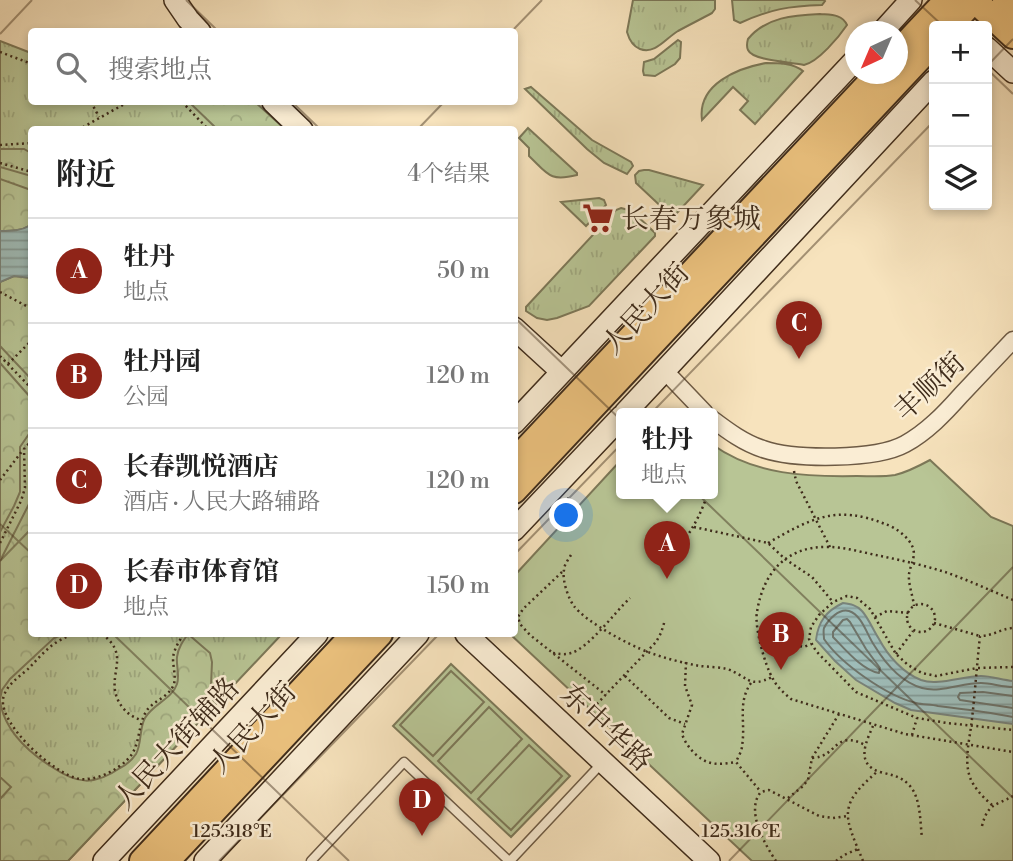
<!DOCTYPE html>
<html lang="zh">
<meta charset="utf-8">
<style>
:root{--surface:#fff;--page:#f2f2f2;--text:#222;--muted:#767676;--line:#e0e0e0;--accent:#8f2418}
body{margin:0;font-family:"Libre Bodoni","Noto Serif SC",serif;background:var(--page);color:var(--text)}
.controls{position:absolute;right:21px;top:21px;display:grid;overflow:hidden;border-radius:7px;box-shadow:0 4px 10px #0003}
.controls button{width:63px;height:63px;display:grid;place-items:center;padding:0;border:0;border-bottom:2px solid var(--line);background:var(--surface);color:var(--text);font:35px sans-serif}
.compass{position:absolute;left:845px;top:21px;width:63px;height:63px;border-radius:50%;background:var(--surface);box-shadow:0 4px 10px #0003;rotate:224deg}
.you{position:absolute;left:567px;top:516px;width:24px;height:24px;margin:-18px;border:5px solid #fff;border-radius:50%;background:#1a73e8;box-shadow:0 0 0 10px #1a73e833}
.badge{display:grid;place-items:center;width:46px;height:46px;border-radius:50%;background:var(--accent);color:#fff;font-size:23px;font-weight:700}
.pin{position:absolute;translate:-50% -58px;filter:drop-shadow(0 2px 4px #0008)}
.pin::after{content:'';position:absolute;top:37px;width:24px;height:21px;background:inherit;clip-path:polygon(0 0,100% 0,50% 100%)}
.popup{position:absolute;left:616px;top:408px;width:102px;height:91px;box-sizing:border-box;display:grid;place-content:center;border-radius:7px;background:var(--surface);filter:drop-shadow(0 2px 5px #0005);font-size:23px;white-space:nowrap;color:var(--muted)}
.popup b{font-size:26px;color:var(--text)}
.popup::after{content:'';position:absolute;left:50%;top:100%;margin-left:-14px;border:14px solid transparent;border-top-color:var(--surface)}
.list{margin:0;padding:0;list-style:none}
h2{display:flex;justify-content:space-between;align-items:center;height:91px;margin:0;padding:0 28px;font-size:30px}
h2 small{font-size:23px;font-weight:400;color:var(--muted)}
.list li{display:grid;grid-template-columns:46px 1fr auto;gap:21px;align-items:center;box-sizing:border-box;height:105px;padding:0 28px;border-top:2px solid var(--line)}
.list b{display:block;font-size:26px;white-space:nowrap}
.list p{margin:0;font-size:23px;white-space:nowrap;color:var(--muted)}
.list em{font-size:23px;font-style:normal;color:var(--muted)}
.icon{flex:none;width:38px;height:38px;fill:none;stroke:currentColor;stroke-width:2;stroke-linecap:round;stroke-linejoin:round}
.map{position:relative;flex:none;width:1013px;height:861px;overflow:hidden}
.search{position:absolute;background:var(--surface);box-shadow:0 4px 10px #0003;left:28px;top:28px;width:490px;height:77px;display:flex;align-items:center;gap:18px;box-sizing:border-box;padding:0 24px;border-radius:7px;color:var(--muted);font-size:26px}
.panel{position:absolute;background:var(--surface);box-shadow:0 4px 10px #0003;left:28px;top:126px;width:490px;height:511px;border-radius:7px}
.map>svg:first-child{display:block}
.grass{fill:url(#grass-tufts);stroke:#7c7858;stroke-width:2}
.forest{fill:url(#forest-crowns);stroke:#7c7858;stroke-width:2}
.garden{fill:#b8c595;stroke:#7c7858;stroke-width:2}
.water{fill:url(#water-rules);stroke:#79837a;stroke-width:2}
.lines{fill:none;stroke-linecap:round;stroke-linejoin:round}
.shore{stroke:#6f746a;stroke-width:2}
.lane-casing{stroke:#6d5a44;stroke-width:11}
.street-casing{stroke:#6d5a44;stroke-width:19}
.secondary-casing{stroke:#3f2c1b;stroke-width:24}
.primary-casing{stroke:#3f2c1b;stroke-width:28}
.path{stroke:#3f2c1b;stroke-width:2.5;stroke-dasharray:2 3.5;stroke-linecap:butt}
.lane{stroke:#faedd4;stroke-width:8}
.street{stroke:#faedd4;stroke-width:16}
.secondary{stroke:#faedd4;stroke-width:21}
.primary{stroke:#ecc27e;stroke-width:24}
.ticks{fill:none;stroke:#3f2c1b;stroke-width:2;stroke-opacity:0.45}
.labels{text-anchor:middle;stroke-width:5;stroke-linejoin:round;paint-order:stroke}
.poi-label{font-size:28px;fill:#3f2c1b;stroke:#faedd4;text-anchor:start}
.street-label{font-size:28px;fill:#3f2c1b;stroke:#faedd4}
.ticks-label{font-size:18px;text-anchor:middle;fill:#3f2c1b;stroke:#faedd4;stroke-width:5;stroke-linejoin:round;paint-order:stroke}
</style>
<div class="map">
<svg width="1013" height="861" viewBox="0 0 1013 861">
<defs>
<pattern id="grass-tufts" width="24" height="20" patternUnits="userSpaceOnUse" patternTransform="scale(1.75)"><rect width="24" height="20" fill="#b8c595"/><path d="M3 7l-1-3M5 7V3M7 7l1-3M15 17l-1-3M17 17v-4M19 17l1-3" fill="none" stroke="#9fa980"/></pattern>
<pattern id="forest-crowns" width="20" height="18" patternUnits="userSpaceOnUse" patternTransform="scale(1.75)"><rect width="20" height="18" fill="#b8c595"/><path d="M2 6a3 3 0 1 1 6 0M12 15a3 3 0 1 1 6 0" fill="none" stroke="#9fa980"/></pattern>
<pattern id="water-rules" width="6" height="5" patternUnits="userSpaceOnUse" patternTransform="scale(1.75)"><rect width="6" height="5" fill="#9fbdb9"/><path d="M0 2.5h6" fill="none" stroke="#839a96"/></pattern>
</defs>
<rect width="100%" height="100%" fill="#f7e3bd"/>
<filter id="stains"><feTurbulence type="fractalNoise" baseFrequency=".00286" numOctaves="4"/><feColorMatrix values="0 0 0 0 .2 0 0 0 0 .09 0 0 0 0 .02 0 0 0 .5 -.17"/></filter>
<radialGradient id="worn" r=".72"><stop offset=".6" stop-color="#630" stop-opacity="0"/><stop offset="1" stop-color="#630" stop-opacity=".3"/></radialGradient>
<path class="grass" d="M633,0H715V9L712,13C701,19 689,25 678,31C666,38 655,55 640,49C632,46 629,39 627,32Z
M732,0H824L825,1L822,5C789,6 771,9 740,23L734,20Z
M820,14C831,15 842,14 847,25C839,37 818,62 804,65C792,62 753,61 748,50C746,46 747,43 748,39C766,17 794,15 820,14Z
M678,40L681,42L680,58L675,64L655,76L644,75L643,71L644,62L654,59Z
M0,41L31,53L32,102H255L285,129L32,130V634H282L68,861H0Z
M766,63C779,63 793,63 803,71L755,124L740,110L748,101L733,87L702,120C697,84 738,68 766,63Z
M531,87L592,140L631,162L633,166L627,174L604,163L587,149L525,89Z
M528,128L577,173V175C549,182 548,174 529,156V148L519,138Z
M644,170H649L703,185L676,214H669L636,183L635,175L639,171Z
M599,198L604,200L606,205L586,226L561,202Z
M621,208L632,211L655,233V236L589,306L557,318L547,320L537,318L526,311V307L616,210Z
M451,664L570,776L511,837L393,726Z"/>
<path class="forest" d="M189,102H255L285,129H217Z
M0,149H24L31,153V176L0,167Z
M0,179L31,190V225C21,231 12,231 0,231Z
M14,276L31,278V379L0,346V282Z
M1,364L31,398V431L20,447V492L14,506L0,532V366Z
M31,491L32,634H64L54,638L10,679L2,690L0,699V561L30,502Z
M188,634L210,653L212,662L211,686L214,706L68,861H0V799L11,787L0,777V702C5,730 28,752 52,767C77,784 94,786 120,768C126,765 132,760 136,754C142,743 139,729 145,718C153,704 172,699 177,684C180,675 176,666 177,657C178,648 183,641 188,634Z"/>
<path class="garden" d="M713,445C755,475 807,477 857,476C870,476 883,477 895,475C908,472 919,466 930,460L991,517L1013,526V861H752L510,634H514L515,575L621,460L622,493H712Z
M451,671L484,702L433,756L400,725Z
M489,707L522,739L471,793L438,761Z
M529,745L562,776L511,830L478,799Z"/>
<path class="water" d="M31,225V278L14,276L0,282V231C12,231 21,231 31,225Z
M843,603C850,604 857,605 862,611C869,619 873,630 879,639C888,656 903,673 921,680C938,686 962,676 981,676C991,676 1002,680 1013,681V724L911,710L895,703L856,680L835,661L816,640C818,622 826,611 843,603Z"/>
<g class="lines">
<path class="shore" d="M843,620L847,619L850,622L866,649L880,668L879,673C862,670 845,649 833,637V632Z
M1013,687C1002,687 991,683 981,683C961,683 941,693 922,688C901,682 885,663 874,645C867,635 862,615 849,611C839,608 828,620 824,628C823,631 824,636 824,639C841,664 887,696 916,703C923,705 931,704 938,706C963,709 988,712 1013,717
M1013,696L983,692L960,693L958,697L960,700L1013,708"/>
<defs>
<path id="lane" d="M311,861L404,762L509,861
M510,861L601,764"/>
<path id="street" d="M664,370L705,413
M712,419C728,431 744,443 763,449C795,460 876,460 905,444C927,432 945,413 961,395C979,376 996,358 1013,340"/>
<path id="secondary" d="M175,0L188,19L200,32
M882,32L911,0
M987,48L1013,72
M273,102L302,130
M514,328L562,372
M625,413L934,81
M514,423L856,59
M514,530L622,416
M466,634L709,861
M104,861L317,634
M205,861L418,634"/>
<path id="primary" d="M974,0L1013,36
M1005,0L1013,8
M950,26L974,0
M898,52L947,0
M514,462L878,74
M514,491L934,43
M142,861L354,634
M167,861L380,634"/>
</defs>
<use href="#lane" class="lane-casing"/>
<use href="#street" class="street-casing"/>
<use href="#secondary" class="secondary-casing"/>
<use href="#primary" class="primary-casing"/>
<path class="path" d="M0,52L32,64
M91,102L99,117
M182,102L209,130
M78,130L128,102
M0,145L32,143
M0,163L32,172
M0,292L32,309
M0,356L32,389
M8,364L32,340
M794,471L796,481L830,547
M0,480L23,450
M619,493L622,491
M567,498L577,507
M694,527L768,543L785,559L812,577L833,602
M683,542C694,527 702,511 708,493
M0,543L21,501L25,488L24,449L32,440
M768,543C810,519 836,504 885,524C895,527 909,537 913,548C916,557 910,566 909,574C908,584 913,596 914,606
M571,555C568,560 564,565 564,570C562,580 568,598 574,606C586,622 629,645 648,652C664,658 683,663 700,666C709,667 719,667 727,669C748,676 748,689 772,677
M562,572L523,609L518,617L520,624L530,635L606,695
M1013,600C992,591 970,581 948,573C927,566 904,561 881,556C864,553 846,547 828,547C786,546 763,573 757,612C754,626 765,666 773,679C777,687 784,693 791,699L905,734L1013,752
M907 618a14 14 0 1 1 28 0a14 14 0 1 1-28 0Z
M875,617L887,611L909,613
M934,623L980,636
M77,634C56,638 44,652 30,667C21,676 6,684 3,699C0,726 55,775 80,779C97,781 117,770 128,759C141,746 137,725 147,710C155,700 169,697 174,684C176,676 173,667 173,658C174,649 179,641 184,634
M102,634C135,658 100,679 123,708C128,714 133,717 141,720
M763,648L780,642L804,647L811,644
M553,653C559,654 565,655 571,653C589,648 615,612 630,598
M896,654L913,631
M686,662L685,686L692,705L682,734C686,746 698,760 711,763C719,765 728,763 736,762
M1013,667L977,668L936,676L922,673L908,665L896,654L870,609L857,598L847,596L833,602L819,615L811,627L809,639L816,651L856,692L917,718L947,723L1013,730
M625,676L669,718L685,724
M751,683C737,703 746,723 742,746C742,751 738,757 736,762L761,792
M593,708L656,642L661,633L665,620
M873,726C866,742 855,764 880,772C891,775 901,776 909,785C921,797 920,822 922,838
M912,735L917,718
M812,758C838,757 834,729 865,745
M788,798L802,787L808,780L812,758L839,714
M992,805C984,798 976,790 971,780C963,761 970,739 972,719C975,692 977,664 980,636C993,636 1000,629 1013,628
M982,826C988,803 995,806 1013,796
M776,861C765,845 745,810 761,792L769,790L819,816L833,818L847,816
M836,861L844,855L858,849
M863,861C844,815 837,806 878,771"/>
<use href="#lane" class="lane"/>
<use href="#street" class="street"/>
<use href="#secondary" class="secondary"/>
<use href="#primary" class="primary"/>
</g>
<path class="ticks" d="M186,0L219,32M915,0L943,26M511,32L542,0M0,34L32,0M987,66L1013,39M987,69L1013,94M292,102L321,130M417,130L444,102M514,317L1013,798M0,524L32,554M514,555L934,121M0,561L32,528M113,634L349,861M219,861L439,634M729,861L1013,567"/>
<defs>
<symbol id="supermarket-bare" viewBox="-9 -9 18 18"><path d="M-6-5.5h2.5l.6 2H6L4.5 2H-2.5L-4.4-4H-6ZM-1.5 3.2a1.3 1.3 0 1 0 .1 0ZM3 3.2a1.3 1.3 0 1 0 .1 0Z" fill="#8f2418" stroke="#faedd4" stroke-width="2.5" paint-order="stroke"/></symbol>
</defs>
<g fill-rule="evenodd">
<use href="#supermarket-bare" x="576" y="196" width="44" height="44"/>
</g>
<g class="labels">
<g class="poi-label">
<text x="621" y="228">长春万象城</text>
</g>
<g class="street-label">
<text transform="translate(645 308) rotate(-47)" y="10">人民大街</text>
<text transform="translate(929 386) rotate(-43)" y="10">丰顺街</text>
<text transform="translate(252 727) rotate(-47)" y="10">人民大街</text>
<text transform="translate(607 727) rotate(43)" y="10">东中华路</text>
<text transform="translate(176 743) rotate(-47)" y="10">人民大街辅路</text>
</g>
</g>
<g class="ticks-label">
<text x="232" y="837">125.318°E</text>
<text x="741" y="837">125.316°E</text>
</g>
<rect width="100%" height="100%" filter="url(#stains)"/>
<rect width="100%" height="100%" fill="url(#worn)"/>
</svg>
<div class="controls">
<button>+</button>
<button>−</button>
<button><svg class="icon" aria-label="layers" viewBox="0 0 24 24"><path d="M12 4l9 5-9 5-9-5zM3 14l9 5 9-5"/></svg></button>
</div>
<svg class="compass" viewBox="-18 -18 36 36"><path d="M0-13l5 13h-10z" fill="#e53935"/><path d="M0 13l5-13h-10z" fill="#767676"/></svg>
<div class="you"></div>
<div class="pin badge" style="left:667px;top:579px">A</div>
<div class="popup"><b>牡丹</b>地点</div>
<div class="pin badge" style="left:781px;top:670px">B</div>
<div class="pin badge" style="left:799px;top:359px">C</div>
<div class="pin badge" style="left:422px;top:836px">D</div>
<div class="search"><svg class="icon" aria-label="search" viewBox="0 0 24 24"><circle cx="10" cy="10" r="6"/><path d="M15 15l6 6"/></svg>搜索地点</div>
<section class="panel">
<h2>附近<small>4个结果</small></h2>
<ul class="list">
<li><span class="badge">A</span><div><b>牡丹</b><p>地点</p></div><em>50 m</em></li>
<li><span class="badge">B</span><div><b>牡丹园</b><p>公园</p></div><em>120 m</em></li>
<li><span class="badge">C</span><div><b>长春凯悦酒店</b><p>酒店 · 人民大路辅路</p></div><em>120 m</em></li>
<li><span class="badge">D</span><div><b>长春市体育馆</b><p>地点</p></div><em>150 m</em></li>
</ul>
</section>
</div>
